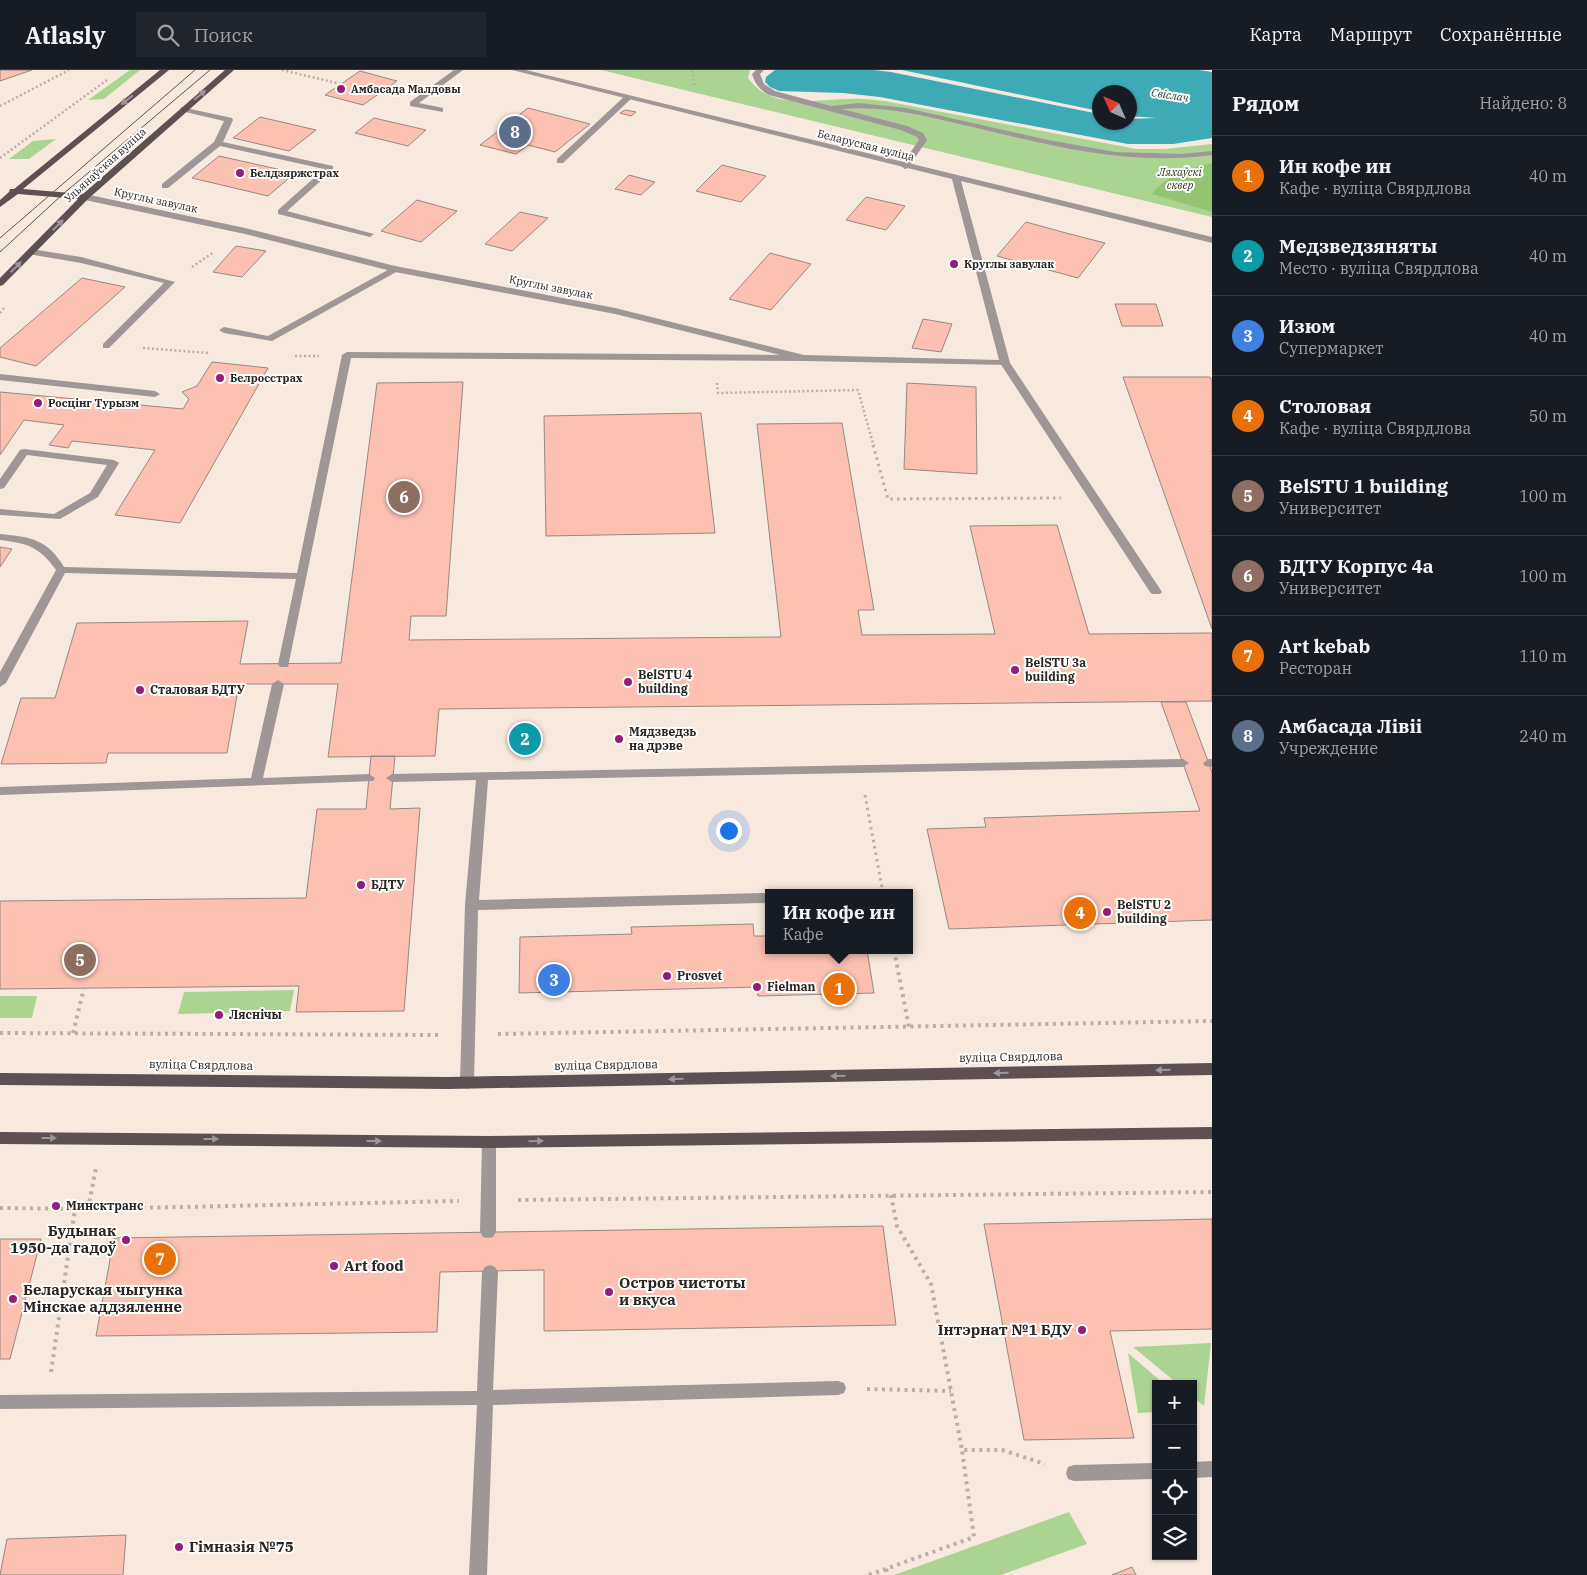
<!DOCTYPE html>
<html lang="ru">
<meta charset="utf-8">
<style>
:root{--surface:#171b24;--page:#20242c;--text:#f1f3f6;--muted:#9ea1a6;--line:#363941;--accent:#c793be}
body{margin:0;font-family:"IBM Plex Serif",serif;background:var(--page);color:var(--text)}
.controls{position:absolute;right:15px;bottom:15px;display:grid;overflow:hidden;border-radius:0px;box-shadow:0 1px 4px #0004}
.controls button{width:45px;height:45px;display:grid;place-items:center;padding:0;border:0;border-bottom:1px solid var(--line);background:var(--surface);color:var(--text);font:25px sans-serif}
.compass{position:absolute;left:1092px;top:15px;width:45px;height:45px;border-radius:50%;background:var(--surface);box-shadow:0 1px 4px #0004;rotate:315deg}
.you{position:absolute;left:728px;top:760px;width:18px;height:18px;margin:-12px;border:4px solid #fff;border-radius:50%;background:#1a73e8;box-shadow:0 0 0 8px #1a73e833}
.badge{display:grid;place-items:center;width:32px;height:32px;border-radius:50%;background:var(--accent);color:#fff;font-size:16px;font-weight:700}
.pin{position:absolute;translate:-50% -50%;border:2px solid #fff;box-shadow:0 1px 5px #0006}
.popup{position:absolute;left:765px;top:819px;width:148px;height:65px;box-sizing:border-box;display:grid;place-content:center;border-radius:0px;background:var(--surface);filter:drop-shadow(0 1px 4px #0005);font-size:16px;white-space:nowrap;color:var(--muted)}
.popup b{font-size:19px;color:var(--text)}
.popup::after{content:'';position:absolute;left:50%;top:100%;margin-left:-10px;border:10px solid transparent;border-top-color:var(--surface)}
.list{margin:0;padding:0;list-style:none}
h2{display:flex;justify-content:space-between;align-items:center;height:65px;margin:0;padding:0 20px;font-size:21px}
h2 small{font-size:16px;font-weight:400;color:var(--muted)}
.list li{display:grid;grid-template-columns:32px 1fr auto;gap:15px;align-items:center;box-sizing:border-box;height:80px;padding:0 20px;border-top:1px solid var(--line)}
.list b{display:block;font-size:19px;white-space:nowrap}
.list p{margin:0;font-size:16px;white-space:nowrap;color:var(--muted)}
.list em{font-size:16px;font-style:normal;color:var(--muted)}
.icon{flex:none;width:28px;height:28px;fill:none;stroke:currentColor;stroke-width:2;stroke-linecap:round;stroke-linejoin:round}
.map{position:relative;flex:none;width:1212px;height:1505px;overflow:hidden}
header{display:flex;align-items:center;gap:30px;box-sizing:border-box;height:70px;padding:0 25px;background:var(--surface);border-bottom:1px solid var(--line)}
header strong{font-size:24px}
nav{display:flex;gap:28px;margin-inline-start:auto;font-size:18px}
.search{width:350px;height:45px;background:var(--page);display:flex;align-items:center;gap:12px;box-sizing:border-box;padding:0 18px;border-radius:0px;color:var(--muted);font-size:19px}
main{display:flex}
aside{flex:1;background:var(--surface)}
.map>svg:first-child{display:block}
.green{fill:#abd392}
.forest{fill:#92c472}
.water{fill:#3eaab6}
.building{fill:#fdc1b1;stroke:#988783}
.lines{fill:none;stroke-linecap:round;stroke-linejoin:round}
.path-far2{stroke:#baaea5;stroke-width:2.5;stroke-dasharray:2 2.5;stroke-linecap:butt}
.path-far1{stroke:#baaea5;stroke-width:3;stroke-dasharray:2.5 4;stroke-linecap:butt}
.path{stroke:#baaea5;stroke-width:4;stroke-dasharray:3 4.5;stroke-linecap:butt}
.lane{fill:#9e9697;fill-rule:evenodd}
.street{fill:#9e9697;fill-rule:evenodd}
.primary{fill:#5d5053;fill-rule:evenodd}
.tram{stroke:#5b534e;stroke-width:1}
.oneway{fill:#9e9698}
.poi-dot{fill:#931d7a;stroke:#fff;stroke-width:2}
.labels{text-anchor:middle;stroke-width:4;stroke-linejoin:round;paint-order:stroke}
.far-poi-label{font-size:11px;font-weight:bold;fill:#2a2521;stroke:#fff;text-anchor:start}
.far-water-label{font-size:11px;font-style:italic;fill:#1f373a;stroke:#fff}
.far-street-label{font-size:11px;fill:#2a2521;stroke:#fff}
.far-park-label{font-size:11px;font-style:italic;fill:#1f3211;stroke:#fff}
.poi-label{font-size:12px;font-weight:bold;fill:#2a2521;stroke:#fff;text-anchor:start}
.street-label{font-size:12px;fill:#2a2521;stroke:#fff}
.near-poi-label{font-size:15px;font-weight:bold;fill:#2a2521;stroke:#fff;text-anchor:start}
</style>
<header>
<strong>Atlasly</strong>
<div class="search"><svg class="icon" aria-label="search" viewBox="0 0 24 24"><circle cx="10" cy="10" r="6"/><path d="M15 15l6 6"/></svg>Поиск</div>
<nav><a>Карта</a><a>Маршрут</a><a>Сохранённые</a></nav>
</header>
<main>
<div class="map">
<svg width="1212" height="1505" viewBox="0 0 1212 1505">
<rect width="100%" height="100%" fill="#f8e9de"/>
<path class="green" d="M130,0H140L104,29L88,30Z
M601,0H750L748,8C771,41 816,29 850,29C861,28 873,30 885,31L1136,79H1165L1212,74V147Z
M56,69L29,89H9L33,71Z
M294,920L290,941L178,944L184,922Z
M0,926H37L32,948H0Z
M1211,1273L1204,1336L1193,1327V1314H1178L1133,1277Z
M1128,1283L1164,1314H1156V1342L1138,1343Z
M1069,1442L1087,1474L1001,1505H894Z"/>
<path class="forest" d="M1212,93V142L1152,124C1167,105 1189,98 1212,93Z"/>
<path class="water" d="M775,0H874L891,2L1099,44L1100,52H1130V49L1156,48L1130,46V22H1100L1099,41L902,0H1199L1212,2V68L1173,74H1128L880,27L843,23L779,21L770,17L765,12L766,7Z"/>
<path class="building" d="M0,0H32L0,11Z
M360,1L397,11L363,35L325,25Z
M528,38L590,54L555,82L528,75L516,84L480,75Z
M625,40L636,42L631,46L620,43Z
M260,47L316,60L289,81L233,68Z
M374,48L426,60L408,76L355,63Z
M219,86L295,103L268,126L192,108Z
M722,95L766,106L741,132L696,121Z
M629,105L655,112L641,125L615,119Z
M866,127L905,136L886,160L846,150Z
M417,130L457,141L421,172L381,161Z
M520,142L548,148L512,181L485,174Z
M1026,152L1066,163L1105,173L1078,208L997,186Z
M236,176L266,181L242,207L213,202Z
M770,183L811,194L771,240L729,229Z
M82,208L125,217L36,296L0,287V278Z
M1115,234H1156L1163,256H1122Z
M923,249L952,254L941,282L912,278Z
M212,292L268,298L180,453L115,445L155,380L72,371L68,378L49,375L64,355L24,350L0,385V322L183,339L189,329L182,322L197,316Z
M1123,307H1210L1212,311V559Z
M463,312L446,546H411L409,570L781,567L757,354L842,353L874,540H858L862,565L995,564L970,456L1057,455L1089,564L1212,563V631L439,639L435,686L328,687L338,614H239L227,683H108L106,693L1,694L21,628H55L77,553L248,551L240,594L341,593L377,313Z
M907,313L976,317L977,404L904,399Z
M701,343L715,463L546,466L544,346Z
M0,477L12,479L0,497Z
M1161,632H1186L1212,702V850L949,859L927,759L986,757L984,748L1200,741Z
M371,686H395L390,739L420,738L404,941L296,942L299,916L0,919V831L306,828L317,739H366Z
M753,854L754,866H769V880H867L874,923L758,926L757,917L519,923L520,867L632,864L631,857Z
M1212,1149V1259L1110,1261L1134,1368L1024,1370L984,1154Z
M883,1156L896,1255L544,1261V1200L440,1202L437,1262L96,1266L114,1168Z
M0,1169H41L10,1289H0Z
M126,1465L123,1505H0L7,1469Z
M1132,1497L1136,1505H1112Z"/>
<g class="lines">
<path class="path-far2" d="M282,0L341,14
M692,0L695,17
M0,36L69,0
M0,88L107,10
M192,197L214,182
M0,243L4,238
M143,278L209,283
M295,286H319
M717,313L718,323L858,320L874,377"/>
<path class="path-far1" d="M873,375L888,429L1061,428
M865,725L883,823"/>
<path class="path" d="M894,880L909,957
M0,963L439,965
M73,963L84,918
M498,964L1212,951
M891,1125L897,1156L931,1214L962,1380H1002L1045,1394
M518,1130L1212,1122
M0,1138L88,1139L459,1131
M88,1139L96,1098
M51,1302L75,1139
M867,1319L951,1321
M886,1499L888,1505
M869,1505L974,1467L962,1380"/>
<path class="lane" d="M454,0H463L419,33L443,38V42L410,36V32Z
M756,0H764L760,4L764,14L775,21L831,36L859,33L906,38L1048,70L1115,82L1181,84L1212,81V85C1128,96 1057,77 977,58C933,48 888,35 842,39L907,56L923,63L927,70L908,98L905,99L901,96L919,70L917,67L901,60L769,25C760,20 755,14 752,4Z
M626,25L633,27L563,93H557V89Z
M181,37L232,48L233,50L223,72L333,96V100L287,141L374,164L370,167L278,144V140L324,99L220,76L168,118H162V114L214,72L224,51L181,41Z
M31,179L81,187L175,212L109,278H103V274L164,213L81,193L28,184V180Z
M395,196L398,197V201L272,271L224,263L219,260L224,257L268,266Z
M347,282L804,285L809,288L804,291L351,288L288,597H280L278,594L296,509L65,503L6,613L0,617V602L56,500C40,477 27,473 0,470V464C31,467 47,469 64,497L297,503L342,285Z
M1005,290L1010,293L1162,522L1160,524H1152L1150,522L1000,293Z
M0,304L155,321L160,324L155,327L0,310Z
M24,379L114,390L119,393L98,427L60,449L0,445V439L54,444L90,423L107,395L27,385L4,418L0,419V409L20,380Z
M278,610L284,614L263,708L369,704L375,708L373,711L0,725V717L251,708L272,614Z
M1183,689L1189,693L1183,697L488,710L479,830L769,823V833L478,840L474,1013L472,1017L467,1019L462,1017L460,1013L465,835L476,710L392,712L386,708L392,704Z
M1209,689H1212V697L1205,696L1203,693Z
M489,1066L494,1068L496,1072V1162L493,1167L488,1168L483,1167L480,1162L482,1072L484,1068Z
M490,1195L495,1197L498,1202L493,1320L838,1311L844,1313L846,1318L844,1323L838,1325L493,1335L487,1505H469L477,1335L0,1339V1325L477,1321L482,1202L485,1197Z
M1212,1391V1407L1193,1408V1392Z
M1156,1393V1409L1074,1411L1068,1409L1066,1403L1068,1397L1074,1395Z"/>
<path class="street" d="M512,0H526L1212,167V173L961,111L1010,293L1008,295L804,291L615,244L395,202L245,164L85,130L81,127L85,124L245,158L395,196L615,238L804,285L999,290L952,109Z"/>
<path class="primary" d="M160,0H169L23,119L83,124L225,0H234L88,129L3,215L0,216V208L78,129L18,124L0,137V130L9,122L10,119H14Z
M1212,993V1005L448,1019L0,1015V1003L448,1007Z
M1212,1057V1069L489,1078L0,1074V1062L489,1066Z"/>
<path class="tram" d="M0,168L195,0
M0,182L63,124L210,0"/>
</g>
<defs><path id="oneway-solid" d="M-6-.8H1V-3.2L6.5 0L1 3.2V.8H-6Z" transform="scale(1.25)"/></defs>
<g class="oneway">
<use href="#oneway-solid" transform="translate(200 25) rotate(-40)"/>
<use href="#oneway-solid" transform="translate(127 30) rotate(141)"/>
<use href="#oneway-solid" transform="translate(58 155) rotate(-45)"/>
<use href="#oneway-solid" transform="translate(16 197) rotate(-45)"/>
<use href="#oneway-solid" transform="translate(1163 1000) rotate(179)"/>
<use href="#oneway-solid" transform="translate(1001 1003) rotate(179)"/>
<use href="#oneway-solid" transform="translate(838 1006) rotate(179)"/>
<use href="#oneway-solid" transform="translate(676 1009) rotate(179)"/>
<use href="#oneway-solid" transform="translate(49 1068)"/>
<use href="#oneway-solid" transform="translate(211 1069)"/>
<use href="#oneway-solid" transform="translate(374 1071)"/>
<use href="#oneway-solid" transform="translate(536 1071) rotate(-1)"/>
</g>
<g class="poi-dot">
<circle cx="341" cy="19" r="5"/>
<circle cx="240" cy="103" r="5"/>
<circle cx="954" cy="194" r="5"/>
<circle cx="220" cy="308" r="5"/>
<circle cx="38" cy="333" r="5"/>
<circle cx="1015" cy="600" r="5"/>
<circle cx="628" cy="612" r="5"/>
<circle cx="140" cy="620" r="5"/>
<circle cx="619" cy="669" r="5"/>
<circle cx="361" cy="815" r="5"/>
<circle cx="1107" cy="842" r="5"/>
<circle cx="667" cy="906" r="5"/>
<circle cx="757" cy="917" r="5"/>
<circle cx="219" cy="945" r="5"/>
<circle cx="56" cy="1136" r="5"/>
<circle cx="126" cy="1170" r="5"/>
<circle cx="334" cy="1196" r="5"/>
<circle cx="609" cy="1222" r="5"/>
<circle cx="13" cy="1229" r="5"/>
<circle cx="1082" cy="1260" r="5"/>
<circle cx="179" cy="1477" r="5"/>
</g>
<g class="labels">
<g class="far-poi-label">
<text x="351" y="23">Амбасада Малдовы</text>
<text x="250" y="107">Белдзяржстрах</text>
<text x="964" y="198">Круглы завулак</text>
<text x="230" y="312">Белросстрах</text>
<text x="48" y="337">Росцінг Турызм</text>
</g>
<g class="far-water-label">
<text transform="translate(1170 25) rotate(9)" y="4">Свіслач</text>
</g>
<g class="far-street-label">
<text transform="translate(866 75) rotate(14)" y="4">Беларуская вуліца</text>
<text transform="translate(105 95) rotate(-42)" y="4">Ульянаўская вуліца</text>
<text transform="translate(156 130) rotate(12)" y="4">Круглы завулак</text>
<text transform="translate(551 217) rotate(11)" y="4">Круглы завулак</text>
</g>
<g class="far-park-label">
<text x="1180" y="106">Ляхаўскі<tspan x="1180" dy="13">сквер</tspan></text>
</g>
<g class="poi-label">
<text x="1025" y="597">BelSTU 3a<tspan x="1025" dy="14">building</tspan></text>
<text x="638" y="609">BelSTU 4<tspan x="638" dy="14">building</tspan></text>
<text x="150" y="624">Сталовая БДТУ</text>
<text x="629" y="666">Мядзведзь<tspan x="629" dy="14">на дрэве</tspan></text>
<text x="371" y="819">БДТУ</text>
<text x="1117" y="839">BelSTU 2<tspan x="1117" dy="14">building</tspan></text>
<text x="677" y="910">Prosvet</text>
<text x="767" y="921">Fielman</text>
<text x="229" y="949">Ляснічы</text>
<text x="66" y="1140">Минсктранс</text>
</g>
<g class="street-label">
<text transform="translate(1011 987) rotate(-1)" y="4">вуліца Свярдлова</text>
<text transform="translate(201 995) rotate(1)" y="4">вуліца Свярдлова</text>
<text transform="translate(606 995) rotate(-1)" y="4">вуліца Свярдлова</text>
</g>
<g class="near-poi-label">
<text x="116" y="1166" text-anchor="end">Будынак<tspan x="116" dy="17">1950-да гадоў</tspan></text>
<text x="344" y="1201">Art food</text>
<text x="619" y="1218">Остров чистоты<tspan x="619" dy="17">и вкуса</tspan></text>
<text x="23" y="1225">Беларуская чыгунка<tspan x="23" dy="17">Мінскае аддзяленне</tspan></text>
<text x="1072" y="1265" text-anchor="end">Інтэрнат №1 БДУ</text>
<text x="189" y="1482">Гімназія №75</text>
</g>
</g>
</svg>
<div class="controls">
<button>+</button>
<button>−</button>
<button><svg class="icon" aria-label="locate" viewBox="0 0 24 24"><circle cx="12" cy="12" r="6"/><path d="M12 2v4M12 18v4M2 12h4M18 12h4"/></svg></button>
<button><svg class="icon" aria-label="layers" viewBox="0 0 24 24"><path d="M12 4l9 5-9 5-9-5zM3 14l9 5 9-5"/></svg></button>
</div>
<svg class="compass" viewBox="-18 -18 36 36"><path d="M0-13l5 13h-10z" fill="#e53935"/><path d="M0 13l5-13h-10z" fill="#9ea1a6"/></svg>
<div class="you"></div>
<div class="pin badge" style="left:839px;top:919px;background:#e8710a">1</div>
<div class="popup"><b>Ин кофе ин</b>Кафе</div>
<div class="pin badge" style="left:525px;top:669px;background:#0f9aa8">2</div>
<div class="pin badge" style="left:554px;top:910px;background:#3f7fe0">3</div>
<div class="pin badge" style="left:1080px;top:843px;background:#e8710a">4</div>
<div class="pin badge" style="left:80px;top:890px;background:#8d6e63">5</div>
<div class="pin badge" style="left:404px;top:427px;background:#8d6e63">6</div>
<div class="pin badge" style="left:160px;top:1189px;background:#e8710a">7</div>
<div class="pin badge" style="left:515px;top:62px;background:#5c6f8a">8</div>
</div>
<aside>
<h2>Рядом<small>Найдено: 8</small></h2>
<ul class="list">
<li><span class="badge" style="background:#e8710a">1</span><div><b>Ин кофе ин</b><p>Кафе · вуліца Свярдлова</p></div><em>40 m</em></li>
<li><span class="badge" style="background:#0f9aa8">2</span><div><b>Медзведзяняты</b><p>Место · вуліца Свярдлова</p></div><em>40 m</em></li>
<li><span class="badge" style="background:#3f7fe0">3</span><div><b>Изюм</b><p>Супермаркет</p></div><em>40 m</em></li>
<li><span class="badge" style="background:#e8710a">4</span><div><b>Столовая</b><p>Кафе · вуліца Свярдлова</p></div><em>50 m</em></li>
<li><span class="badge" style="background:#8d6e63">5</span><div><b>BelSTU 1 building</b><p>Университет</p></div><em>100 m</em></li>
<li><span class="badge" style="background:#8d6e63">6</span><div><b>БДТУ Корпус 4а</b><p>Университет</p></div><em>100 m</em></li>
<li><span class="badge" style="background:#e8710a">7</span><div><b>Art kebab</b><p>Ресторан</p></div><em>110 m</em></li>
<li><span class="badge" style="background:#5c6f8a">8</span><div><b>Амбасада Лівіі</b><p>Учреждение</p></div><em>240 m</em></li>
</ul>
</aside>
</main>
